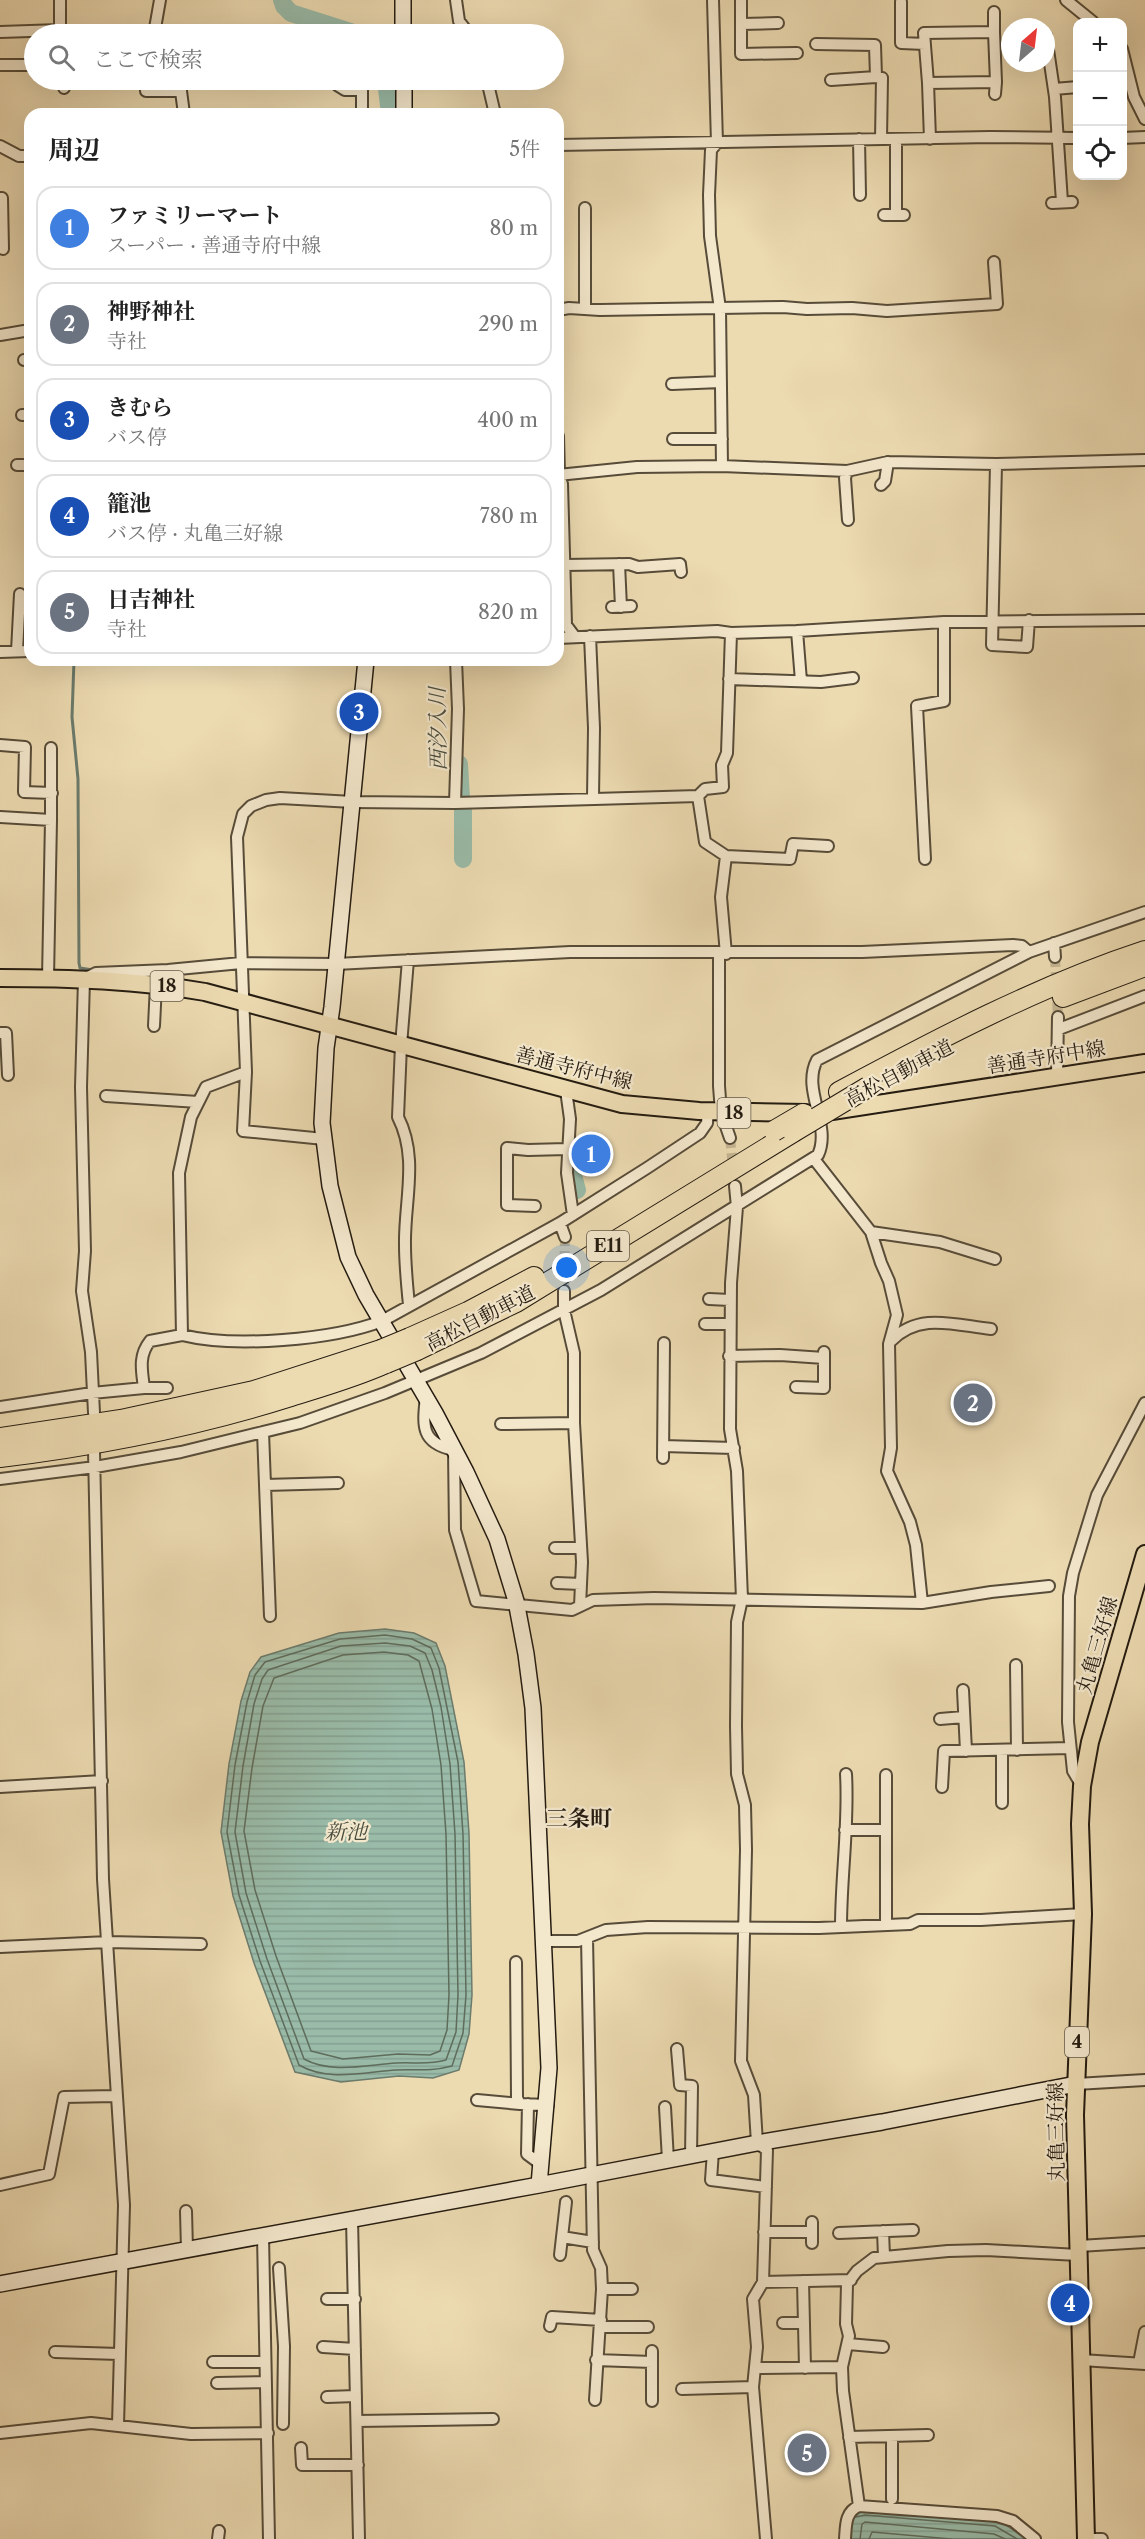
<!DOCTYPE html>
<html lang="ja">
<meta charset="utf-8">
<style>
:root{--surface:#fff;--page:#f6f6f6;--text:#222;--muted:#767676;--line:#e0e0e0;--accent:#8f2418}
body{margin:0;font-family:"Libre Caslon Text","Noto Serif JP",serif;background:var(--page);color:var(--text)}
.controls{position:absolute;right:18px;top:18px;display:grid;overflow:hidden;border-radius:12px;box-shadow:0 6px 24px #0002}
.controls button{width:54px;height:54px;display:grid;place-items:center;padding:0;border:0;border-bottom:2px solid var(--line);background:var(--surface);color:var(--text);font:30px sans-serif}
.compass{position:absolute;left:1001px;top:18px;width:54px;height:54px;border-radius:50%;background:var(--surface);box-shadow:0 6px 24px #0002;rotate:28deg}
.you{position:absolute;left:567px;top:1268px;width:21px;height:21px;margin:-15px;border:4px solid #fff;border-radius:50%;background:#1a73e8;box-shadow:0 0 0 9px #1a73e833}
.badge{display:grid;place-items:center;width:39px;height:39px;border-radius:50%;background:var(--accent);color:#fff;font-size:20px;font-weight:700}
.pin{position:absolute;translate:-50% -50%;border:3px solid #fff;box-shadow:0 2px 6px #0006}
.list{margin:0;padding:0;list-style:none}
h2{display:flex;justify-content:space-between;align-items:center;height:78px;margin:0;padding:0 24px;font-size:26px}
h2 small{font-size:20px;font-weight:400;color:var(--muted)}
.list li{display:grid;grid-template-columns:39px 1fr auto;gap:18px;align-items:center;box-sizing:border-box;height:84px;margin:0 12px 12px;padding:0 12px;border:2px solid var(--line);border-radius:18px}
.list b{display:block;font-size:22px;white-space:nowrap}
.list p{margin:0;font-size:20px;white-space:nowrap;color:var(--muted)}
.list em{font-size:20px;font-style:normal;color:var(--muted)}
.icon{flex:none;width:33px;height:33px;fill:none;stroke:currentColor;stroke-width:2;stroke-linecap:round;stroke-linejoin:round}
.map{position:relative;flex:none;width:1145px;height:2539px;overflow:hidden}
.search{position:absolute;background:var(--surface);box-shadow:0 6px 24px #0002;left:24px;top:24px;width:540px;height:66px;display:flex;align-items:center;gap:15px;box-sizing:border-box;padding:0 21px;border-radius:33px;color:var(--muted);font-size:22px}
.panel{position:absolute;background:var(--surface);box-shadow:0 6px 24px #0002;left:24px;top:108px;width:540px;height:558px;border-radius:18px}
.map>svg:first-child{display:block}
.water{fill:url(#water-rules);stroke:#6b7b6c;stroke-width:1.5}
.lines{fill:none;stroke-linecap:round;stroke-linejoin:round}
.shore{stroke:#5f6c5c;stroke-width:1.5}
.stream{stroke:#6b7b6c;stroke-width:3}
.river{stroke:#99bba8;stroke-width:18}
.street-tunnel{stroke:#c4b491;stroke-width:10;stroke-dasharray:10 5;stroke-linecap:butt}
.street-casing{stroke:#574c39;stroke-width:14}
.secondary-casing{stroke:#251c11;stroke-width:18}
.primary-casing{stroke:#251c11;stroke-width:20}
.highway-casing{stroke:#251c11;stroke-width:22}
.street{stroke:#f3e7cc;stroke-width:10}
.secondary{stroke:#f3e7cc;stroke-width:15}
.primary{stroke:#ecdab1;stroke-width:16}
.highway{stroke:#ecdab1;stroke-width:20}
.highway-bridge-casing{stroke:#251c11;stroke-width:22;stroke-linecap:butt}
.highway-bridge{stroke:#ecdab1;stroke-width:20}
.labels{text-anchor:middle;stroke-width:4.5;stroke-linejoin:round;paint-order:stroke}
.shield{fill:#f3e7cc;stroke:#635949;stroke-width:1.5}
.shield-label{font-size:18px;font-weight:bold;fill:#251c11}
.street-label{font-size:20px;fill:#251c11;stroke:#f3e7cc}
.water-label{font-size:21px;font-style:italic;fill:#484c3e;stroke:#f3e7cc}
.quarter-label{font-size:22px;font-weight:bold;fill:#251c11;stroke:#f3e7cc}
</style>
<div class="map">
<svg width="1145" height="2539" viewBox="0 0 1145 2539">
<defs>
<pattern id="water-rules" width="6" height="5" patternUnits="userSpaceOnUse" patternTransform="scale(1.5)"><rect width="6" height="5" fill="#99bba8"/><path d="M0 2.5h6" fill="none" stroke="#84a090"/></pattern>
</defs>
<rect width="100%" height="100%" fill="#ecdab1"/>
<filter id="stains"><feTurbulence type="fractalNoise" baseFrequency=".00333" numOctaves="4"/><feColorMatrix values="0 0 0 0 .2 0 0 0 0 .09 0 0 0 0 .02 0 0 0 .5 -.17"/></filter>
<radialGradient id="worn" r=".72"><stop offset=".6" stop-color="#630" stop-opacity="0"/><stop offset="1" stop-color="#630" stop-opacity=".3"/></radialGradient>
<path class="water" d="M385,1629L414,1633L436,1643L445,1666L464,1762L469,1833L472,1995L469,2034L459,2070L433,2078L399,2076L341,2082L295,2072L254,1963L233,1896L221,1832L229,1764L241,1701L250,1672L261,1657L339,1633Z
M855,2511L1000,2521L1026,2539H846Z"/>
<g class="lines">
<path class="shore" d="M385,1635L412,1639L431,1648L439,1668L458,1762L463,1834L466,1995L463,2033L452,2066C429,2072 418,2069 396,2070C365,2072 328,2082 299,2065L260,1961L239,1895L227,1832L235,1765L247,1702L255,1675L265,1662L340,1639Z
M385,1643L410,1646L425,1653L432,1670L441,1707L450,1764L455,1834L458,1995L456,2032L446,2060C429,2065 414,2062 396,2063C366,2065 331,2074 304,2059L267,1959L246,1893L235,1832L243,1766L254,1704L262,1679L268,1670L341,1646Z
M384,1652L408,1655L419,1661L432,1709L441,1765L446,1834L449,1995L447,2030L440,2051L430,2055L398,2054L343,2059L311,2051L276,1956L255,1890L244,1831L252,1768L263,1706L274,1678L343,1655Z
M856,2517L865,2515L995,2526L1017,2539
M860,2539L862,2524L865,2522L994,2534L1005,2539
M869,2539L872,2532L951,2539"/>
<path class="stream" d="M74,660L72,717L78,779L79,963L80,968L93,970"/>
<path class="river" d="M282,0L284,6L291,13L357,34
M386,80L390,114
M459,764L461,798
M463,810V859
M572,1148L570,1164L577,1190"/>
<path class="street-tunnel" d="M1055,957L1058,1017
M730,1138L735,1186
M564,1291L565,1237"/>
<defs>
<path id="street" d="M60,0V34
M456,0L459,21L469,34
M713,0L717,143L711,150L709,195L710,236L720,309L722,466
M741,0V54L797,53
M1066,0L1093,22
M901,2V43L925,44
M741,24L778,23
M0,32L60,30
M994,32V12
M154,34L160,0
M1046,36L1055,97L1062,202
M816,44L875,45L876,77L882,78L881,139
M1122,49L1134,97L1145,119
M0,65H34
M63,80L64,88
M146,80V91H181L184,114
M487,80L495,114
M831,80L876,77
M928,83L924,33L994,32L996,82L928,83L930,139
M337,85L345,90H362V114
M1054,89L1078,87
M995,94L996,82
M1122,138L1145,137
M859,139L860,195
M896,139V215
M558,145L990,137L1078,138
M0,146L19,156H30
M0,198H2L3,249
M1052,203L1072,202
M585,208V309
M884,215H904
M558,310L569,308L600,310L783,307L807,309L852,308L887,311L997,304L994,262
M0,335L30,330
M24,360H30
M672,384L721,382
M22,415H30
M558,436L559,475L562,484L566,625L575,637
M673,439H722
M996,464L992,645L1027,647L1029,620
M17,465H30
M847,471L845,478L848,520
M558,475L637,467L722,466L847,471L888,462L996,464L1145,460
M881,485L885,481L888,462
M619,564L621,607
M565,565L629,564L638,567L680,564L681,572
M612,607L631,606
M797,631L801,681
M590,636L594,728L593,798
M558,638L717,631L731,633L797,631L944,622L1145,620
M17,651L20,594
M0,652L30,651
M729,679L821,682L853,678
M0,745L25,747L24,792L52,793
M51,748V820
M698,796L705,842L726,856L721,897L726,954
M455,803L458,709L456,660
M0,817L51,820L48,978
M726,856L790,859L793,844L828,846
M925,859L917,706L944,701V622
M1054,943L1055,957
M719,954V1086L721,1112L730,1138
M408,960L401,1045L398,1117C419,1158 404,1202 405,1245C405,1265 407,1285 409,1305
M154,1026L156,984
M1059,1029L1145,996
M0,1033H6L8,1075
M246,1072L243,1131L324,1139
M1057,1075L1058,1017
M566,1090L570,1119L567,1173L573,1215
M106,1096L198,1102
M708,1111L707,1123L700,1133L647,1168L560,1223L382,1321C332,1340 234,1348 182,1335L179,1173L191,1117L206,1087L246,1072L237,837L243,814L251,806L266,800L280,798L353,802L455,803L698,796L705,789L723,787L722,765L727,753L731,633
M814,1159L871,1232L881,1263L889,1281L897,1315L889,1344L891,1448L887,1471L910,1522L916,1545L922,1603
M735,1186L737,1207L731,1283L730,1429L737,1471L742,1599L737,1622L736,1726L737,1774L745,1805L746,1850L741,2061L754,2095L757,2143L767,2150L763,2282L753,2299L757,2347L753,2387L766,2539
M535,1206L507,1205V1148L528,1150L567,1149
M560,1223L565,1237
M871,1232L940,1242L995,1259
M564,1291V1310L574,1353V1423L582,1562L580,1606
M709,1299L730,1300
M705,1324H730
M891,1341C919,1312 954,1325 991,1329
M729,1356L780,1355L824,1358
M796,1387L824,1388V1352
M144,1388H167
M426,1396C423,1425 420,1443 454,1450L455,1530L476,1601L572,1610L593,1600L654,1598L922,1603L991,1592L1049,1586
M0,1407L92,1393L144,1388C142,1371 138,1356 150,1341L182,1335
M94,1413L91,1352L82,1291L85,1251L81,1087L84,979L96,973L168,970L241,963L336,964L570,952H862L1013,945L1022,946L1029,952
M501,1424L574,1423
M263,1432L270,1616
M663,1446L734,1448
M94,1451L103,1879L124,2205L118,2425
M663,1458L664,1343
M0,1479L95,1467L181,1452L300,1423L385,1393L481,1353L601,1290L818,1155C832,1125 801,1090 817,1060L1029,952L1145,912
M265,1485L338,1483
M555,1548H581
M557,1583L581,1584
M1016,1665L1017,1750
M963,1690L966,1751
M940,1719L964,1717
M1002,1750V1803
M1082,1786L1073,1771L1068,1722L1069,1596L1073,1573L1097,1495L1145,1403
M0,1787L102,1781
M942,1787L944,1751L1070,1748
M845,1830H886
M886,1925V1775
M841,1927C841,1876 849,1824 846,1774
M587,1938L593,2250L601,2268L602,2289L595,2400
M543,1941H578L606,1930L648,1927L819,1928L910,1924L918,1920H981L1083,1914
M0,1947L108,1942L201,1944
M516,1962L517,2098L520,2104L548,2105
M677,2049L680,2085L692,2086L691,2156
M1076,2084L1145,2080
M477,2100L520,2104
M528,2104L527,2154L542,2165
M665,2107L668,2160
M713,2151L711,2180L766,2187
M0,2185L49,2174L64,2097L115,2096
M186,2211L187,2250
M352,2219L359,2539
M812,2222V2243
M883,2231L884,2257
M764,2232H812
M839,2233L913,2230
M263,2236L269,2539
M562,2237L593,2242
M1079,2246L1145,2242
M560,2255L566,2202
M279,2268L284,2346L283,2424
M803,2281L805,2368
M763,2282L851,2280
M602,2289H632
M327,2299H355
M783,2323H804
M550,2326L552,2317L601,2320
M600,2327H648
M848,2344L883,2347
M323,2347L355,2349
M55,2352L119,2354
M596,2360L652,2362
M1081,2360L1145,2364
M213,2362H265
M1139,2363L1145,2332
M755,2368L842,2367
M217,2383L266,2382
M682,2389L753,2387
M327,2397L356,2396
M652,2401V2351
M357,2421L493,2419
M0,2433L91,2423L191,2434L268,2433
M892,2436V2499
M849,2437L928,2435
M301,2448L302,2465H358
M859,2506L843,2391L842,2367L849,2336L846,2324L847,2284L857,2271L874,2258L948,2251L986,2250L1078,2255
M218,2539L219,2531
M845,2539C846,2525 845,2512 859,2506L997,2516L1013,2521L1035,2539
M1086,2539H1102"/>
<path id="secondary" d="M403,34V0
M404,80V114
M366,660L332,1007L326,1048L322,1123L330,1186L348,1257L366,1295L435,1413L466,1472L497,1539L516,1601L526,1654L533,1708L549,2068L539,2185
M0,2284L539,2185L757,2143L882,2122L1076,2084"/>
<path id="primary" d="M0,978C69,978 137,980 205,992L622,1104L699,1111L806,1113
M832,1111L1145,1063
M1086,2539L1075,2115L1083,1914L1080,1824L1082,1786L1090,1742L1145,1554"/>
<path id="highway" d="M1063,997L1145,966
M839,1092C938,1039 1038,986 1145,951
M410,1338L468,1312L534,1277
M417,1350L516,1302L793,1132
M0,1438L121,1420L254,1391L381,1350
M0,1457C99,1445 196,1426 291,1396C323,1386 355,1377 386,1363"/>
</defs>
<use href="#street" class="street-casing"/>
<use href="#secondary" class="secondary-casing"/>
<use href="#primary" class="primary-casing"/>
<use href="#highway" class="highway-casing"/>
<use href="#street" class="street"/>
<use href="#secondary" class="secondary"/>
<use href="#primary" class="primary"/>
<use href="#highway" class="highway"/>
<defs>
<path id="highway-bridge" d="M774,1131L803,1114
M793,1132L868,1087
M381,1350L410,1338
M386,1363L417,1350"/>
</defs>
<use href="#highway-bridge" class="highway-bridge-casing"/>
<use href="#highway-bridge" class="highway-bridge"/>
</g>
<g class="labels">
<g class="shield">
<rect x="150.5" y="971" width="33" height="30" rx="4.5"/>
<rect x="717.5" y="1098" width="33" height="30" rx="4.5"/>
<rect x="587" y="1231" width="42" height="30" rx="4.5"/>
<rect x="1065" y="2027" width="24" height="30" rx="4.5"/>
</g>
<g class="shield-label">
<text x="167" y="992">18</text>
<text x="734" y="1119">18</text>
<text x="608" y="1252">E11</text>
<text x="1077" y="2048">4</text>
</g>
<g class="street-label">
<text transform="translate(1046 1057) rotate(-9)" y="7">善通寺府中線</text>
<text transform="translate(574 1068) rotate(14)" y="7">善通寺府中線</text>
<text transform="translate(899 1073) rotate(-28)" y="7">高松自動車道</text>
<text transform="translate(480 1318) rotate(-27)" y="7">高松自動車道</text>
<text transform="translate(1097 1645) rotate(-74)" y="7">丸亀三好線</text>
<text transform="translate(1056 2132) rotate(-91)" y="7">丸亀三好線</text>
</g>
<g class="water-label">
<text transform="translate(438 729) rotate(-91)" y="7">西汐入川</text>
<text x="346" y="1839">新池</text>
</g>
<g class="quarter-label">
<text x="579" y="1826">三条町</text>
</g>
</g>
<rect width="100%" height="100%" filter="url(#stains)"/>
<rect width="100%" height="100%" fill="url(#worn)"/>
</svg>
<div class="controls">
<button>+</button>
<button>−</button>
<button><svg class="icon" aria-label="locate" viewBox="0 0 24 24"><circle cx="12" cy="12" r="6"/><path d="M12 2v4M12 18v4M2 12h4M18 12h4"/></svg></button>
</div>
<svg class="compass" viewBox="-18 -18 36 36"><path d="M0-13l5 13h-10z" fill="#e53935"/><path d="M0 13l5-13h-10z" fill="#767676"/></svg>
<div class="you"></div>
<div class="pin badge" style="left:591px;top:1154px;background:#3f7fe0">1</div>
<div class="pin badge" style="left:973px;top:1403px;background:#6b7280">2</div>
<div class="pin badge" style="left:359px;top:712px;background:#1a4fb4">3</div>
<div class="pin badge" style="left:1070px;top:2303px;background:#1a4fb4">4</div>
<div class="pin badge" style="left:807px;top:2453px;background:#6b7280">5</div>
<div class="search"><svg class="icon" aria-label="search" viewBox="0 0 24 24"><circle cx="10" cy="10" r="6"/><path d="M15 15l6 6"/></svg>ここで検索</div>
<section class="panel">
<h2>周辺<small>5件</small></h2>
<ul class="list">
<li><span class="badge" style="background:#3f7fe0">1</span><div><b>ファミリーマート</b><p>スーパー · 善通寺府中線</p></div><em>80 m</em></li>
<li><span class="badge" style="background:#6b7280">2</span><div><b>神野神社</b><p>寺社</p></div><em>290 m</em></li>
<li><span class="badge" style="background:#1a4fb4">3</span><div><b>きむら</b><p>バス停</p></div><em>400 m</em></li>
<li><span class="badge" style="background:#1a4fb4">4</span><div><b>籠池</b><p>バス停 · 丸亀三好線</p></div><em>780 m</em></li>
<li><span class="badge" style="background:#6b7280">5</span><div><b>日吉神社</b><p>寺社</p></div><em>820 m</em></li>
</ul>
</section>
</div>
